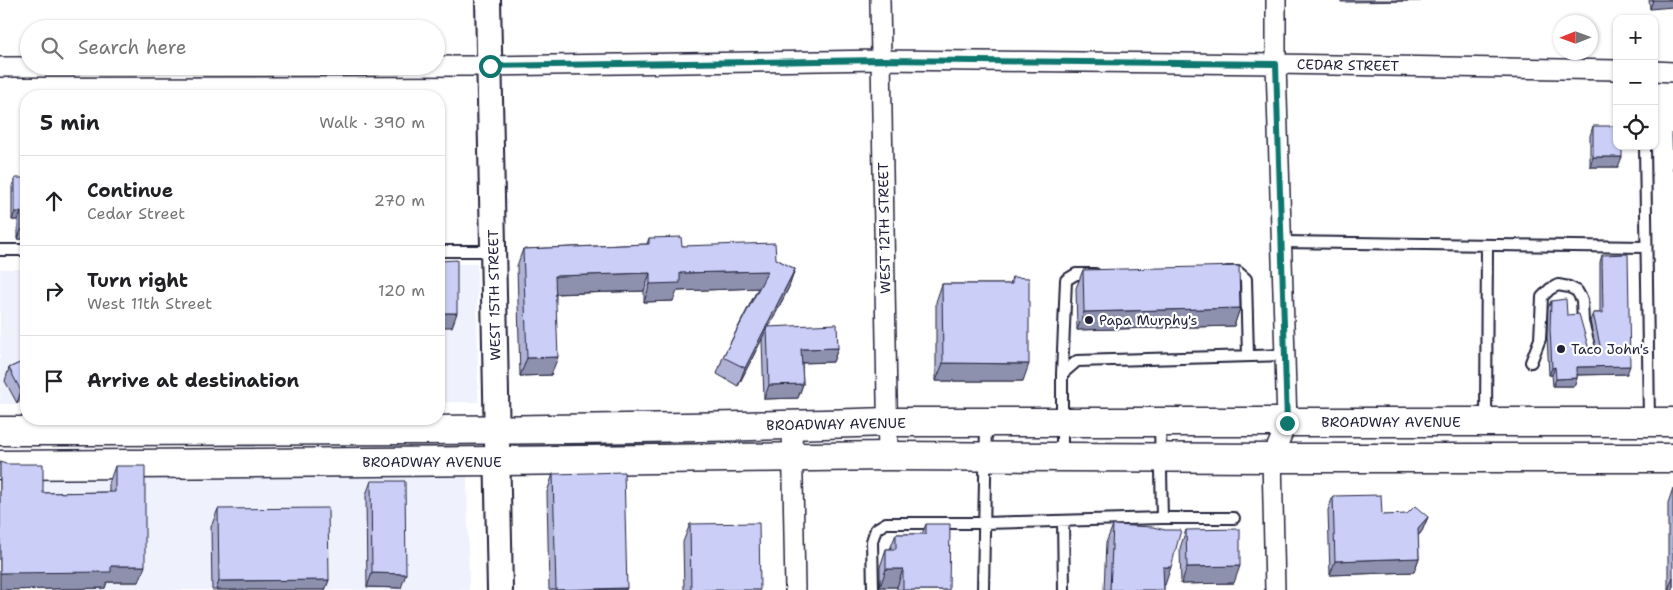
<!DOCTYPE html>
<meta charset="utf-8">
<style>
:root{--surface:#fff;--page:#f2f2f2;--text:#202124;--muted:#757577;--line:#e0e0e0}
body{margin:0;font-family:"Shantell Sans",sans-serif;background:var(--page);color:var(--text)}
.controls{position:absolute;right:15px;top:15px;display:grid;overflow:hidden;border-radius:10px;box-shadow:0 1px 4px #0004}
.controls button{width:45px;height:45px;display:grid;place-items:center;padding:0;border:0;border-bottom:1px solid var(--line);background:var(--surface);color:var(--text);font:25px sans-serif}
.compass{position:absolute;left:1553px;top:15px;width:45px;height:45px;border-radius:50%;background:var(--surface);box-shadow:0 1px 4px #0004;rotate:269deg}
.stop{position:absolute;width:15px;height:15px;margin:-11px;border:4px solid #0f766e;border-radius:50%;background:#fff}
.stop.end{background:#0f766e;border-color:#fff;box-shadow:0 1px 5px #0008}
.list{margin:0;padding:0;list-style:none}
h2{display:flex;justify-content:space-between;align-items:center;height:65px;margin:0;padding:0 20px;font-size:21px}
h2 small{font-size:16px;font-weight:400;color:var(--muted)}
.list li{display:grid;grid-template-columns:32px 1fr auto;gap:15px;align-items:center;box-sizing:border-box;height:90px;padding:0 20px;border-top:1px solid var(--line)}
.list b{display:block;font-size:19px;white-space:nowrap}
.list p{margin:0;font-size:16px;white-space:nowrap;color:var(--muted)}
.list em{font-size:16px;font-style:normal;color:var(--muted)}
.icon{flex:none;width:28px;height:28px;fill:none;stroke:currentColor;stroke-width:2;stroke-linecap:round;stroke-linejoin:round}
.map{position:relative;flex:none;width:1673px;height:590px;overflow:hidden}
.search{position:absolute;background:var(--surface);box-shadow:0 1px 4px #0004;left:20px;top:20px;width:425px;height:55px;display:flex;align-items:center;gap:12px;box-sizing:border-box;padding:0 18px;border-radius:28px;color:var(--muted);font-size:19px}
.panel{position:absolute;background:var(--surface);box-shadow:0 1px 4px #0004;left:20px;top:90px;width:425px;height:335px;border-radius:20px}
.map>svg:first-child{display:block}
.built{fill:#eff1fd}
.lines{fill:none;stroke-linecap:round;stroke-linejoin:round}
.service-casing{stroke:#22223b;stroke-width:14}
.minor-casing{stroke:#22223b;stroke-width:22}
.tertiary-casing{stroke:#22223b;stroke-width:28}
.trunk-casing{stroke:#22223b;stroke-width:31}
.service{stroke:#fff;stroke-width:10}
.minor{stroke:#fff;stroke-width:19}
.tertiary{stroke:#fff;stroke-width:24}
.trunk{stroke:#fff;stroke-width:28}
.wall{fill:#afb2d5;stroke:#22223b}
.shaded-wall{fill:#8e91ae;stroke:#22223b}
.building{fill:#cbcff8;stroke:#22223b}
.route{stroke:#0f766e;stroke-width:6}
.poi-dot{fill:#22223b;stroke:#fff;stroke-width:2}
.labels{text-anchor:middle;stroke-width:4.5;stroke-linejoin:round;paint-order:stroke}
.street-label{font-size:14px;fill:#22223b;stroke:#fff}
.poi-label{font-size:14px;fill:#22223b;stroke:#fff;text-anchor:start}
</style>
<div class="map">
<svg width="1673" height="590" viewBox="0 0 1673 590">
<rect width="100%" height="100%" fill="#fff"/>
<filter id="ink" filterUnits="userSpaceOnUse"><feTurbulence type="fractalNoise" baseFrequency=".02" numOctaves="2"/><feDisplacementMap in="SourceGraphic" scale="10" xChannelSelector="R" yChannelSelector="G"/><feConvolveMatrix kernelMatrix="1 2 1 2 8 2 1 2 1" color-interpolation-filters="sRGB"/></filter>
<g filter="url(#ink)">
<path class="built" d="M439,264H477L478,402H439Z
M0,269H26V404H0Z
M0,472L467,474L469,590H0Z"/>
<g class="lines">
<defs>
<path id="service" d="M1645,146L1649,420
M1282,242L1646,247
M0,250H26
M439,251H493
M1227,272H1238L1246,279L1248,356
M1531,362L1540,339L1542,297L1550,289L1558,285L1569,287L1577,291L1582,300L1583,322L1592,356
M1062,374L1066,280L1076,274H1095
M1486,421L1487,245
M1062,456V374L1077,361L1285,355
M1162,518H1234
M1063,521L1064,590
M873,590L872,541L876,529L886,523H984L1162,518L1160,423
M983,590L986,423"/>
<path id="minor" d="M880,0L888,456
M0,67L490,66L882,60L1276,64L1617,70
M1654,71L1673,72
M792,425L795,590
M1275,590L1272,458L1287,423L1276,64V0"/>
<path id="tertiary" d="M488,0L500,590"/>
<path id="trunk" d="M0,431C296,430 592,432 888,422H1673
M0,465L498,461L888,456L1272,458H1673"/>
</defs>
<use href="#service" class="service-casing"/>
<use href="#minor" class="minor-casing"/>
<use href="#tertiary" class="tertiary-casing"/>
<use href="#trunk" class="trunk-casing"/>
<use href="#service" class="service"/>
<use href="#minor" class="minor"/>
<use href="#tertiary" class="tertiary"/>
<use href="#trunk" class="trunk"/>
</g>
<path class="wall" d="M1649,0H1673L1650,9Z
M1593,126L1618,167H1590V136Z
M1673,132V170L1672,133Z
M15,178L26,239H18V220H12V186Z
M649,238L682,246L776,259L795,269L789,287L769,327L838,348L833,362L802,363L803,384L798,398L764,399L762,341V339L738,386L717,374L723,357L758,288L677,291L673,301L644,302V291L556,294L551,375L520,376L517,266L523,249L647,244Z
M1602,255L1627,374L1577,375V378L1574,386H1553L1552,375H1549L1547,337L1548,308L1551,301L1567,315L1590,353L1596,355L1597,354L1590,321L1593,313H1600V262Z
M1083,270L1240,308L1234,326L1077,330L1076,288Z
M1012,277L1023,381H936V302L942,284H1010Z
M26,311V398L17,403L5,381L9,368L22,362V323Z
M0,462L43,493L109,492V483L115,466L139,582H107L105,588L0,590Z
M553,474L626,590H549L547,492Z
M371,481L401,588L367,587L366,495Z
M1673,488V590H1668V503Z
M1333,496L1382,515L1428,517L1422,531L1418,536L1419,558L1414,572L1330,575L1328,510Z
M218,509L329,580L325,590H212L211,527Z
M690,524L760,590H684L683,542Z
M926,524L949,590H897V587H880V567L886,549H890L896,534H922Z
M1113,525L1165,585H1164V590H1104L1106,543Z
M1186,530L1234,583L1181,584L1180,548Z"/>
<path class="shaded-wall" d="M1341,0H1421V1L1341,2Z
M1653,0H1673V7L1650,9Z
M1593,157H1622L1618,167H1590Z
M439,203H442L439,212Z
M15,212H21L18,220H12Z
M21,230H26V239H18Z
M795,269L789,287L767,330V327L762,339L738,386L745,368Z
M768,271L761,288L677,291L673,301L644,302L650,284L680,273Z
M650,273L644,291L548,294L555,276Z
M1240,308L1234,326L1077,330L1084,312Z
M439,313H457L452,327H439Z
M838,348L833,362L796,363L801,349Z
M558,357L551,375L520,376L527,358Z
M943,363L1029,364L1023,381H936Z
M1630,366L1627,374L1574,375L1577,367Z
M1555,367L1552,375H1549L1552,368Z
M1577,378L1574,386H1553L1556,379Z
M803,384L798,398L764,399L769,385Z
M26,388V398L17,403L21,391Z
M1428,517L1422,531L1413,542L1418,528Z
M1419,558L1414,572L1330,575L1335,561Z
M111,566H145L139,582H107L105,588L0,590V573Z
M1240,566L1234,583L1181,584L1187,567Z
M1163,567H1171L1165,585H1157Z
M886,569H903L897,587H880Z
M372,573L406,574L401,588L367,587Z
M1673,577V590H1668Z
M329,580L325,590H216L219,581Z
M627,588L626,590H556Z"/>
<path class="building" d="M1593,126H1617V146H1622V157H1593Z
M439,171H441L442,203H439Z
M15,178H26V230H21V212H15Z
M681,237L682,246L775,243L776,259L795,269L745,368L723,357L768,271L680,273V283L650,284V273L555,276L558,357L527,358L523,249L649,244V238Z
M1628,254L1630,366L1577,367V378L1556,379L1555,367L1552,368L1550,329L1551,301L1566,299L1567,315L1579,314L1590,353L1596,355L1601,350L1593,313H1603L1602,255Z
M457,260V313H439V261Z
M1239,266L1240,308L1084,312L1083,270Z
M1012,277L1029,278V364L943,363L942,284H1012Z
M837,324L838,348L801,349L803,384L769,385L767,327Z
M26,360V388L21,391L9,368Z
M0,462L6,464H43V493L115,492V466H145V566H111V572L0,573Z
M624,472L627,588L556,590L553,474Z
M371,481H405L406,574L372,573Z
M1381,495L1382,515L1407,514L1415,506L1428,517L1418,528L1419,558L1335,561L1333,496Z
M328,508L329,580L219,581L218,509Z
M759,523L760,590H691L690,524Z
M926,524H950L949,590H903V569H886V549H896V534H926Z
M1113,525L1153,527L1165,530H1181L1171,567H1163L1164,590H1110Z
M1240,529V566L1187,567L1186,530Z"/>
</g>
<g class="lines" filter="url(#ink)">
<path class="route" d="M490,66L882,60L1276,64L1287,423"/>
</g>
<g class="poi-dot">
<circle cx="1089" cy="320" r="5"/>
<circle cx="1561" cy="349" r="5"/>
</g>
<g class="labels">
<g class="street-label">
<text transform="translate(1348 65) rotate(1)" y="5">CEDAR STREET</text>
<text transform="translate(884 228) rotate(-91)" y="5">WEST 12TH STREET</text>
<text transform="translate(494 295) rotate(-91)" y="5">WEST 15TH STREET</text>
<text x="1391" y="427">BROADWAY AVENUE</text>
<text transform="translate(836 424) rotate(-1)" y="5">BROADWAY AVENUE</text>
<text x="432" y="467">BROADWAY AVENUE</text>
</g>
<g class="poi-label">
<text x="1099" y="325">Papa Murphy's</text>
<text x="1571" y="354">Taco John's</text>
</g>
</g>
</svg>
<div class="controls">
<button>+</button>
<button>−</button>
<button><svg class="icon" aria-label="locate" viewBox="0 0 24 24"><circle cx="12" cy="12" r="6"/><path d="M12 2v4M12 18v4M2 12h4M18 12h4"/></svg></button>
</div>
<svg class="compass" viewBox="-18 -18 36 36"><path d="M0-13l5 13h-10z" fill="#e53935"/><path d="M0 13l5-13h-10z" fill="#757577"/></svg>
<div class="stop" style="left:490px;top:66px"></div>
<div class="stop end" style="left:1287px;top:423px"></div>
<div class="search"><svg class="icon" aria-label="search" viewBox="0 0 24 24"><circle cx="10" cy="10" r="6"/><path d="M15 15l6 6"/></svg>Search here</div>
<section class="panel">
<h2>5 min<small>Walk · 390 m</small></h2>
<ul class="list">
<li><svg class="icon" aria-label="ahead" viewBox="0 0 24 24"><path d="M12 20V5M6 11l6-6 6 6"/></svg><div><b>Continue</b><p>Cedar Street</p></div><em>270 m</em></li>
<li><svg class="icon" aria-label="right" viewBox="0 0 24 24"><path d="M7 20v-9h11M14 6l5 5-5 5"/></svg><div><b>Turn right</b><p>West 11th Street</p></div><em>120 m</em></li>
<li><svg class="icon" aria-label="arrive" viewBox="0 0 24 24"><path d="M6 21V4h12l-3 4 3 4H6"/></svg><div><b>Arrive at destination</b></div></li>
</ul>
</section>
</div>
